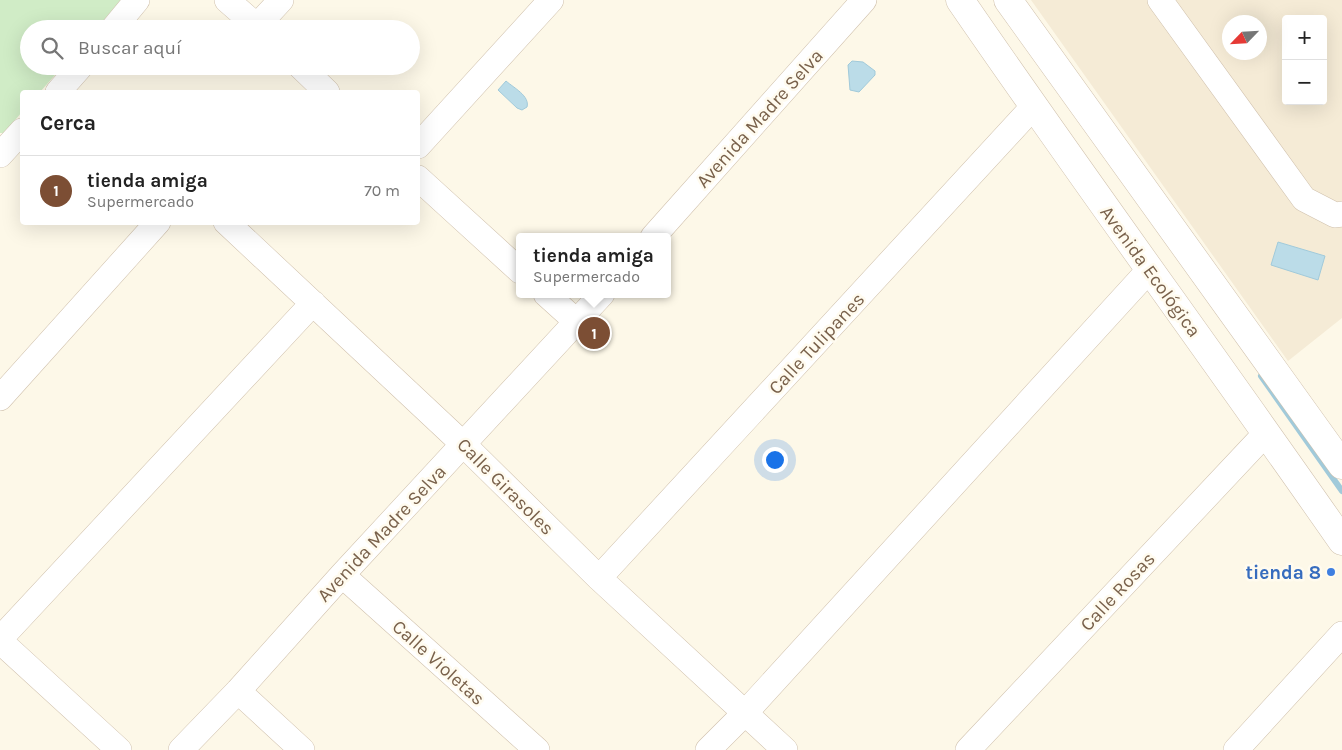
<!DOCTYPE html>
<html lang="es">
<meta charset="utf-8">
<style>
:root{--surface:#fff;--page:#f6f6f6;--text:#222;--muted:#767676;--line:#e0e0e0;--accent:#7c4e34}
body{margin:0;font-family:Karla,sans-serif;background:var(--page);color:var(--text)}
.controls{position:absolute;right:15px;top:15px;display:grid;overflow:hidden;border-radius:5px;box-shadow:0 5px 20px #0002}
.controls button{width:45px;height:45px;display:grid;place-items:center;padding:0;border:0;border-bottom:1px solid var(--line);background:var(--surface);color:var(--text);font:25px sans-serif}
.compass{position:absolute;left:1222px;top:15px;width:45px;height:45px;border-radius:50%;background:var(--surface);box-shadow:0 5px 20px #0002;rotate:245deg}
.you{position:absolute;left:774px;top:459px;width:18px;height:18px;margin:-12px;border:4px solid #fff;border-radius:50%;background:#1a73e8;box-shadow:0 0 0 8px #1a73e833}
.badge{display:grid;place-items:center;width:32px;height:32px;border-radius:50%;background:var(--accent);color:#fff;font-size:16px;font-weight:700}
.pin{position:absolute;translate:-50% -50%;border:2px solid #fff;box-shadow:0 1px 5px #0006}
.popup{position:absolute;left:516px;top:233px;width:155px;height:65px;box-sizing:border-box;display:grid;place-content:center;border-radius:5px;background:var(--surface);filter:drop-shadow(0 1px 4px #0005);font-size:16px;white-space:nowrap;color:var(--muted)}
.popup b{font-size:19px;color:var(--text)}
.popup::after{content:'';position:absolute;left:50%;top:100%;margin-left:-10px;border:10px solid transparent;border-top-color:var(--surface)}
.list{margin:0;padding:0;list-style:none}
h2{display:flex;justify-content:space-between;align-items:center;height:65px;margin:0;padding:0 20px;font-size:21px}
h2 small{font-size:16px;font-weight:400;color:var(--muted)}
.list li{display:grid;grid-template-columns:32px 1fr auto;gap:15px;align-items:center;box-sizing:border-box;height:70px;padding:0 20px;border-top:1px solid var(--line)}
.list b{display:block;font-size:19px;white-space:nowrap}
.list p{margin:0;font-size:16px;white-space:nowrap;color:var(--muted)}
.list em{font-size:16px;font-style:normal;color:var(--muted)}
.icon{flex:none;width:28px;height:28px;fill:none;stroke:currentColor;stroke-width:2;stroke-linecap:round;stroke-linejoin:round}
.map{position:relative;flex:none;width:1342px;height:750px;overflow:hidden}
.search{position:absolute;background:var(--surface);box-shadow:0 5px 20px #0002;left:20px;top:20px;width:400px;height:55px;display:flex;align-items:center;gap:12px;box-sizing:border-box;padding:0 18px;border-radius:28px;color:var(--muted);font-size:19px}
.panel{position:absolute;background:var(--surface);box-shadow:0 5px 20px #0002;left:20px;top:90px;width:400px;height:135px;border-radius:5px}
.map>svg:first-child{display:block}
.residential{fill:#f5ebd6;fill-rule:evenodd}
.green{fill:#d0ecc6}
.water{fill:#bbdce8;stroke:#a1cada}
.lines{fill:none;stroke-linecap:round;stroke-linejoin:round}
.stream{stroke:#a1cada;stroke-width:6}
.minor-casing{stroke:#d0c1ad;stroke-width:26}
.tertiary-casing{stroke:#d0c1ad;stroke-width:29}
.minor{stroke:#fff;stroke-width:25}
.tertiary{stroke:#fff;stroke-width:28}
.shop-dot{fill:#3f7fe0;stroke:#fffbef;stroke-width:2}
.labels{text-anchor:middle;stroke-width:5;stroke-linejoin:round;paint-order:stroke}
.street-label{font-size:19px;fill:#79614b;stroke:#fffbef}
.shop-label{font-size:19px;font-weight:bold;fill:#366cbe;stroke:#fffbef;text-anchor:end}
</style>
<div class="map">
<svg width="1342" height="750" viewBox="0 0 1342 750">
<rect width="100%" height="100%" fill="#fdf8e8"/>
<path class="residential" d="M1031,0H1342V318L1288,361ZM1286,19H1323V101H1286ZM1230,22H1260V52H1230Z"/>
<path class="green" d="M0,0H121L96,29H29V66H63L40,92H22V112L4,133H0Z"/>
<path class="water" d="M852,61L863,62L875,71V75L859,92L850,90L848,65Z
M506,81C514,88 530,96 527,107L522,110L517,108L498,90Z
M1278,242L1325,256L1318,280L1271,265Z"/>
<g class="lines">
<path class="stream" d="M1261,376L1342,491"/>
<defs>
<path id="minor" d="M227,0L260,29
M1160,0L1304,199L1335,215L1342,214
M257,26L281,0
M113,29L137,0
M300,66L327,92
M58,92L81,66
M418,146L551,0
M0,155L22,131
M418,178L520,271
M226,222L463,444L599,578L785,750
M653,237L864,0
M546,294L577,322
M0,398L158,222
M342,575L537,750
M599,578L1033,107
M0,639L313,303
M0,641L119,750
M238,691L302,750
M181,750L238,691L342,575L602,294
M708,750L745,713L1150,269
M968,750L1266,433
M1236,750L1342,634"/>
<path id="tertiary" d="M960,0C1085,182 1216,360 1342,541
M1008,0L1342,465"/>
</defs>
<use href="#minor" class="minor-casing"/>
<use href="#tertiary" class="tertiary-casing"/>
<use href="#minor" class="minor"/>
<use href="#tertiary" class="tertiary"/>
</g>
<circle class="shop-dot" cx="1331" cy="572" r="5"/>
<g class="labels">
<g class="street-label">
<text transform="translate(759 118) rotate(-48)" y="7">Avenida Madre Selva</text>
<text transform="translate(1151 271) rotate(54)" y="7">Avenida Ecológica</text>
<text transform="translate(816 343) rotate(-47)" y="7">Calle Tulipanes</text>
<text transform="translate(506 486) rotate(45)" y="7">Calle Girasoles</text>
<text transform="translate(381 533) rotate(-47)" y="7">Avenida Madre Selva</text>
<text transform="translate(1117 591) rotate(-47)" y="7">Calle Rosas</text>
<text transform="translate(439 662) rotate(42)" y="7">Calle Violetas</text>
</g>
<g class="shop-label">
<text x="1321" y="579">tienda 8</text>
</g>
</g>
</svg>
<div class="controls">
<button>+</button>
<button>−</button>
</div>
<svg class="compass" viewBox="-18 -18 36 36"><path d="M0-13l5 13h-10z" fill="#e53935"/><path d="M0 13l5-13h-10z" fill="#767676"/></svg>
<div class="you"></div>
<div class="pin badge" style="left:594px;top:333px">1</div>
<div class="popup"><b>tienda amiga</b>Supermercado</div>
<div class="search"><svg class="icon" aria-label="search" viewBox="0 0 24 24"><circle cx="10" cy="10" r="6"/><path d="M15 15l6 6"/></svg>Buscar aquí</div>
<section class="panel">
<h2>Cerca<small></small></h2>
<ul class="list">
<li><span class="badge">1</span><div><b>tienda amiga</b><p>Supermercado</p></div><em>70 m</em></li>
</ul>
</section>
</div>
